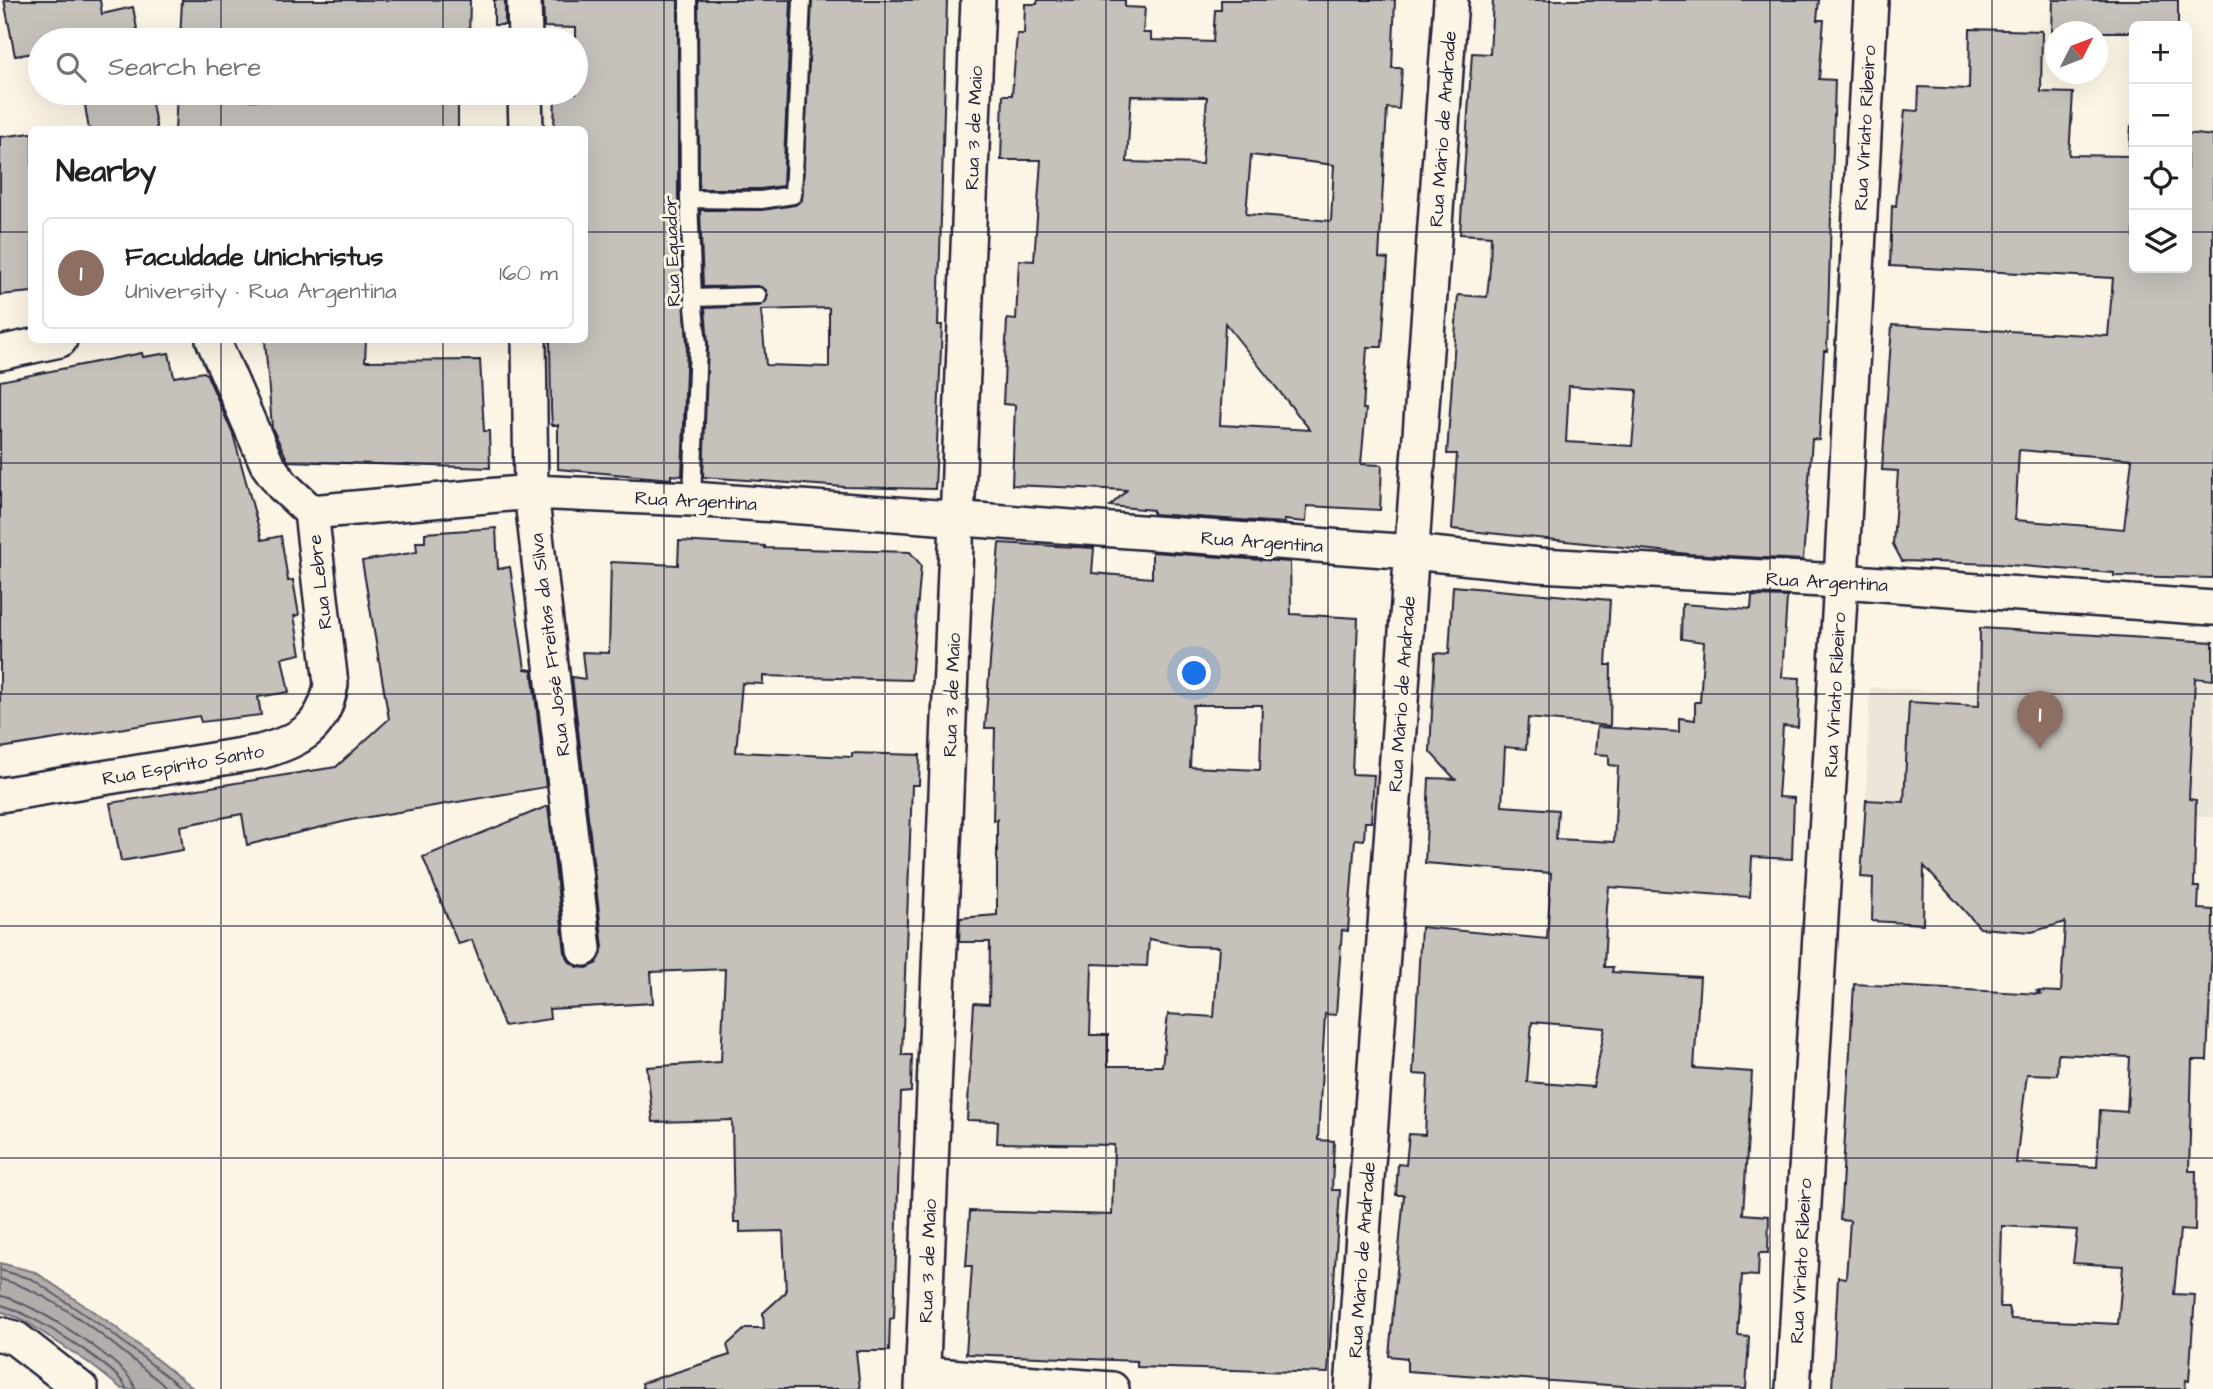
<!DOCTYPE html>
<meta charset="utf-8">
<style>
:root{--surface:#fff;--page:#f6f6f6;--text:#222;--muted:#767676;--line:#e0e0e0;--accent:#0f766e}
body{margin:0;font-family:"Architects Daughter",sans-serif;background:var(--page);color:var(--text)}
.controls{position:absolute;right:21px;top:21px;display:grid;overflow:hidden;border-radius:10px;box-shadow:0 7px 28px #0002}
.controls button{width:63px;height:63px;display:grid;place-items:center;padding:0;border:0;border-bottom:2px solid var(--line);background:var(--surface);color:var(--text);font:35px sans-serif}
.compass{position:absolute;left:2045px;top:21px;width:63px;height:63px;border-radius:50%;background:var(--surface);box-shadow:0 7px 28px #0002;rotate:48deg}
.you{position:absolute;left:1195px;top:674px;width:24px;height:24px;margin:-18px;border:5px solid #fff;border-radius:50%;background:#1a73e8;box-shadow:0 0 0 10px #1a73e833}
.badge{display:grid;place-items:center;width:46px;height:46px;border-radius:50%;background:var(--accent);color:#fff;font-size:23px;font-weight:700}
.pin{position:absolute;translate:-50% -58px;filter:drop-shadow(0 2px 4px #0008)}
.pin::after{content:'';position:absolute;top:37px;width:24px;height:21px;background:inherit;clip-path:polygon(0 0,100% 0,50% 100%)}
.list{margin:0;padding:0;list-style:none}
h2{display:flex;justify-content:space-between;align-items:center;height:91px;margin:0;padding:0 28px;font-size:30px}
h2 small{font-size:23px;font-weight:400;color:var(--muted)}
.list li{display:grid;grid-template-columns:46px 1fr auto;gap:21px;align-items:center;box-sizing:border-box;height:112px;margin:0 14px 14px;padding:0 14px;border:2px solid var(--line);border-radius:10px}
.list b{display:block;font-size:26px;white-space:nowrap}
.list p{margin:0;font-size:23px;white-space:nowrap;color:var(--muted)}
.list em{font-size:23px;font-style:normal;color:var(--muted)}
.icon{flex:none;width:38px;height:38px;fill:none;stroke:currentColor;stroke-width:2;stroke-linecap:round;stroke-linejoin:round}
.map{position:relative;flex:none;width:2213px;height:1389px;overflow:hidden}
.search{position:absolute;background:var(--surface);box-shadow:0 7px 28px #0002;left:28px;top:28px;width:560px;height:77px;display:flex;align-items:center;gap:18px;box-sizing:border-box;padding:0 24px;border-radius:38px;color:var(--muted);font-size:26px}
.panel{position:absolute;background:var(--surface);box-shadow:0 7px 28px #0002;left:28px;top:126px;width:560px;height:217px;border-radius:10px}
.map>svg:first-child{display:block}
.built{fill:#ece5d8}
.water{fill:#b2adab;stroke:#78757e;stroke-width:2}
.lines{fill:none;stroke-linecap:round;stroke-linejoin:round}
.shore{stroke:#5c5a68;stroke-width:2}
.building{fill:#c6c1bb;stroke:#22223b;stroke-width:2;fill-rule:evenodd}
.lane-casing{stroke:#22223b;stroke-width:21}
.street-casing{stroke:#22223b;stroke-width:38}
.lane{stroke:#fcf5e5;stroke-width:16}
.street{stroke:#fcf5e5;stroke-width:33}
.grid{fill:none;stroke:#22223b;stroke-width:2;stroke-opacity:0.55}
.labels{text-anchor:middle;stroke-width:6;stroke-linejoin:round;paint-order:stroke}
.street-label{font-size:19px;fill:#22223b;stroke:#fcf5e5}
</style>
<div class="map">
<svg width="2213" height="1389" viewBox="0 0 2213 1389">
<rect width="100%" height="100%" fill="#fcf5e5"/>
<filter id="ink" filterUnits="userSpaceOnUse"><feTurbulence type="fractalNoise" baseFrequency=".0143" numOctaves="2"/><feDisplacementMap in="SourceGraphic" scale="14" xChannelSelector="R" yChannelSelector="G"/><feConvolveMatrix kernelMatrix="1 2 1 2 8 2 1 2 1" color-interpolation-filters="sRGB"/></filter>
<g filter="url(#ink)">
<path class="built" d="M2061,632L2213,640V817L1866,801L1870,687L2058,698Z"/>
<path class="water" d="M0,1263L35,1272L113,1325L194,1389H122L89,1363L22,1319L0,1311Z"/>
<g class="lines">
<path class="shore" d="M0,1270L32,1279L109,1331L183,1389
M0,1279C61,1295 119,1350 169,1389
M0,1296C25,1298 133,1365 135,1389
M0,1305C21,1307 124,1370 126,1389"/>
</g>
<path class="building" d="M4,0H100L102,14L133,7L139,40H40V52L15,56Z
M182,0H470L469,39L484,40H180Z
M494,0H505V25H494Z
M543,0H678V199L687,344L682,476L671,475V479L558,469V425H552L551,409L550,340H584V130H554L555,93H576V28L544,27Z
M698,0H791L783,186L760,189H699Z
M812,0H947L938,325H942L935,489L845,487L703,477L708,344L705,308L759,306L768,296L766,290L758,286L703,287L700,210H762L795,205L802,200ZM829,308V367L766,365L761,310Z
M1038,0H1125V7L1145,8L1143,33H1151V40L1213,42L1215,10H1221V0H1395L1392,68H1402L1399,109L1387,108L1379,258L1388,259L1382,347H1367L1363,409H1366L1361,464L1382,465L1380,510L1307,506L1306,522L1284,520L1285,523L1153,514V510L1110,506L1127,490L1012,485L1015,405L1003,404L1007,319L1016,320L1019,260L1034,261L1041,160H1001L1003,95H1012L1017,34H1024L1025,4H1037ZM1131,96L1207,97L1202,164L1127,162ZM1251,155L1334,165L1331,221L1246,214ZM1225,323L1310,430L1220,425Z
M1493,0H1819L1817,20H1824L1819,79L1835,80L1827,351H1824L1819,440L1812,439L1803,560L1689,554L1452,529L1457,454H1447L1458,295L1487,297L1490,267L1491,236L1460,234L1472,53L1490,54ZM1569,386L1637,390L1632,446L1566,442Z
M2053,0H2178V26H2134V32H2052Z
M1970,29L2042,31L2041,92L2073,93L2069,155L2129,156L2131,126H2134V268H2187V133L2213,136V578L2114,576V573L1996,564L1902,561L1893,544L1898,471L1882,470L1892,325L2108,336L2113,278L1890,266L1892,205L1896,206L1905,110L1918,111L1919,87L1969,89ZM2019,450L2132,459L2124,529L2015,520Z
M83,93H150L157,130H89Z
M177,93H245L246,100L308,101L309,93H485V100L458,99V130H175Z
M32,133V292L0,295V137Z
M265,340H366L365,361L480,360L484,431H489L490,468L288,461L272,428Z
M142,353L143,357L169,353L174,377L204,372L207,375L233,434L262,540L281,536L288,581L293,580L299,615L294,616L301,654L282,658L289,692L258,697L261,715L201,722L199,716L0,748V381Z
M496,528L498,569L510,567L525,669L532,670L546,787L351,820L247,845L242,814L180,826L183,850L121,861L110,803L336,767L389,719L362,561L417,552L416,542H425V533Z
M679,541L765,546V548L910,552L921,565L911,680L763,676V684L742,683L736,752L852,757V753L920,755L919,785H912L902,1055H912L911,1092L901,1093L894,1318L890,1319L889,1351H856L860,1389H643L642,1383L730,1355L727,1345L746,1328H764L763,1313L786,1292L783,1231L740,1232V1222H734L732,1120L653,1122L647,1067L721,1062L725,969L651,972L653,1003L549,1009L550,1019L504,1026L472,940L458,944L423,857L548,806L565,952L569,961L577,967L587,968L596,964L603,947L572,677L585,679L582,652L609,653L611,562L678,565Z
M999,543L1094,548L1092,573L1152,578V552L1290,562L1291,614L1358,618L1352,774L1374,775L1371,822H1365L1364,840L1355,839L1348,931L1342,930L1336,1015L1325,1014L1318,1140L1334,1141L1332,1190H1340L1328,1373L1137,1367V1361L966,1354L972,1266H966L970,1211L1112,1215L1114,1145L997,1143L998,1121L967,1120L974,1003L989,1004L990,942H959L960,918L997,915V819L993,820L995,728H985ZM1193,705H1262L1260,770L1190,767ZM1149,939L1186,946L1219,947L1214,1017L1168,1014L1162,1066H1108V1035H1090L1092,964L1147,966Z
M1453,586L1610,600L1606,665H1611L1610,726L1528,718L1526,749L1505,747L1502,806L1558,810L1556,839L1614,842L1618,766L1609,765V755L1595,754L1597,727L1679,732V718L1695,720V702H1700L1704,642L1681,639L1682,604L1751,609L1752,596L1787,597L1782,677L1800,678L1798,727L1783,726L1778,797L1794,798L1792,859L1752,857L1750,897L1609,887L1607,907L1604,967H1613L1612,972L1700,977L1694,1068L1752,1072L1743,1214L1769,1216L1768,1253H1759L1758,1276L1742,1275L1738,1336L1749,1337L1746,1389L1651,1388L1407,1371V1358L1389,1356L1404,1195H1396L1398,1164L1406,1165L1409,1134L1425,1135L1428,1075L1413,1074L1421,927L1547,939L1551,873L1425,863L1429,778L1455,779L1430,752L1435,653L1449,654ZM1532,1022L1605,1028L1593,1087L1527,1082Z
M1980,628L2213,642V680L2195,678L2189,799L2196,800L2194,887H2199L2198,909L2213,910V925L2207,1060H2192L2189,1171H2196L2195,1231L2180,1230L2174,1294L2195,1295L2189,1381L2186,1380L2185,1389H1832L1838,1277L1846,1278L1850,1221L1840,1220L1854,984L2040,994L2037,991L2061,992L2065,922L2032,932L1980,928L1924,866L1923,924L1872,921L1873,878L1861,877L1866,800L1904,802L1909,702L1979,706ZM2058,1054L2130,1057L2127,1112L2100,1110L2097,1167L2016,1163L2027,1074L2057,1075ZM2002,1226L2077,1230L2073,1263L2123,1266L2118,1324L2011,1319L2008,1307H2000Z"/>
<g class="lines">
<defs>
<path id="lane" d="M688,0L689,199L693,298L698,344L692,499
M689,199L761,200L793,195L802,0
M693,298L758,296"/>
<path id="street" d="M524,0L525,40
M525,93L526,130
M529,340L531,492L584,949
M0,353L60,340
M311,512L531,492L692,499L1412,552L1539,565L1841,581L2213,608
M0,795L260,752C300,741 324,728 331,684L311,512L283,486L267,464L213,340
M0,1334L15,1338L81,1389
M923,1374L1112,1389
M922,1389L978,0
M1352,1389L1451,0
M1793,1389L1841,581L1871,0"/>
</defs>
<use href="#lane" class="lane-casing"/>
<use href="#street" class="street-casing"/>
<use href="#lane" class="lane"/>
<use href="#street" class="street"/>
</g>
</g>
<path class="grid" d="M221,0V40M443,0V40M664,0V1389M885,0V1389M1106,0V1389M1328,0V1389M1549,0V1389M1770,0V1389M1992,0V1389M221,93V130M443,93V130M0,232H32M584,232H2134M2187,232H2213M221,340V1389M443,340V1389M0,463H2213M0,694H2213M0,926H2213M0,1158H2213"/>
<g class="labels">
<g class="street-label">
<text transform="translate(973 128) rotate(-88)" y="7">Rua 3 de Maio</text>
<text transform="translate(1864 128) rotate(-87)" y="7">Rua Viriato Ribeiro</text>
<text transform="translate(1442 129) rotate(-86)" y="7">Rua Mário de Andrade</text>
<text transform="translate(671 251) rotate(-92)" y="7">Rua Equador</text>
<text transform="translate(696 500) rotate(3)" y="7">Rua Argentina</text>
<text transform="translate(1262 541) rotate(4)" y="7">Rua Argentina</text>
<text transform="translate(1827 581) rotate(3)" y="7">Rua Argentina</text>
<text transform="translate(319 582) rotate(-97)" y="7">Rua Lebre</text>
<text transform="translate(549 645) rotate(-97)" y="7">Rua José Freitas da Silva</text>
<text transform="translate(1401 694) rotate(-86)" y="7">Rua Mário de Andrade</text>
<text transform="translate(951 695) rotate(-88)" y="7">Rua 3 de Maio</text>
<text transform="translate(1834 695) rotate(-87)" y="7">Rua Viriato Ribeiro</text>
<text transform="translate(183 764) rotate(-10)" y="7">Rua Espírito Santo</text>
<text transform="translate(1361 1260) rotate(-86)" y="7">Rua Mário de Andrade</text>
<text transform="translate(927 1261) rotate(-88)" y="7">Rua 3 de Maio</text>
<text transform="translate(1800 1261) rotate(-87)" y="7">Rua Viriato Ribeiro</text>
</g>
</g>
</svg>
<div class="controls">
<button>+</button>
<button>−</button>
<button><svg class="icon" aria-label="locate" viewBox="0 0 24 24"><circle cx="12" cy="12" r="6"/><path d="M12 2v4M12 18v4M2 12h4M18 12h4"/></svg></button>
<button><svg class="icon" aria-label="layers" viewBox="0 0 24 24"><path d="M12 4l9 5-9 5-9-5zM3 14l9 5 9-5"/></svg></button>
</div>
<svg class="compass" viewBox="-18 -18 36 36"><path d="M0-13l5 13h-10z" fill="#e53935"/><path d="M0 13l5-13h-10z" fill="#767676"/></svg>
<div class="you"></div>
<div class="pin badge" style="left:2040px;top:749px;background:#8d6e63">1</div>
<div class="search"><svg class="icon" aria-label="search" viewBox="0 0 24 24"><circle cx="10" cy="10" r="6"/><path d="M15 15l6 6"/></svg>Search here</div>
<section class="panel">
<h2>Nearby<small></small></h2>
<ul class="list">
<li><span class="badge" style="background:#8d6e63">1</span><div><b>Faculdade Unichristus</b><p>University · Rua Argentina</p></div><em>160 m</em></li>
</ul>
</section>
</div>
